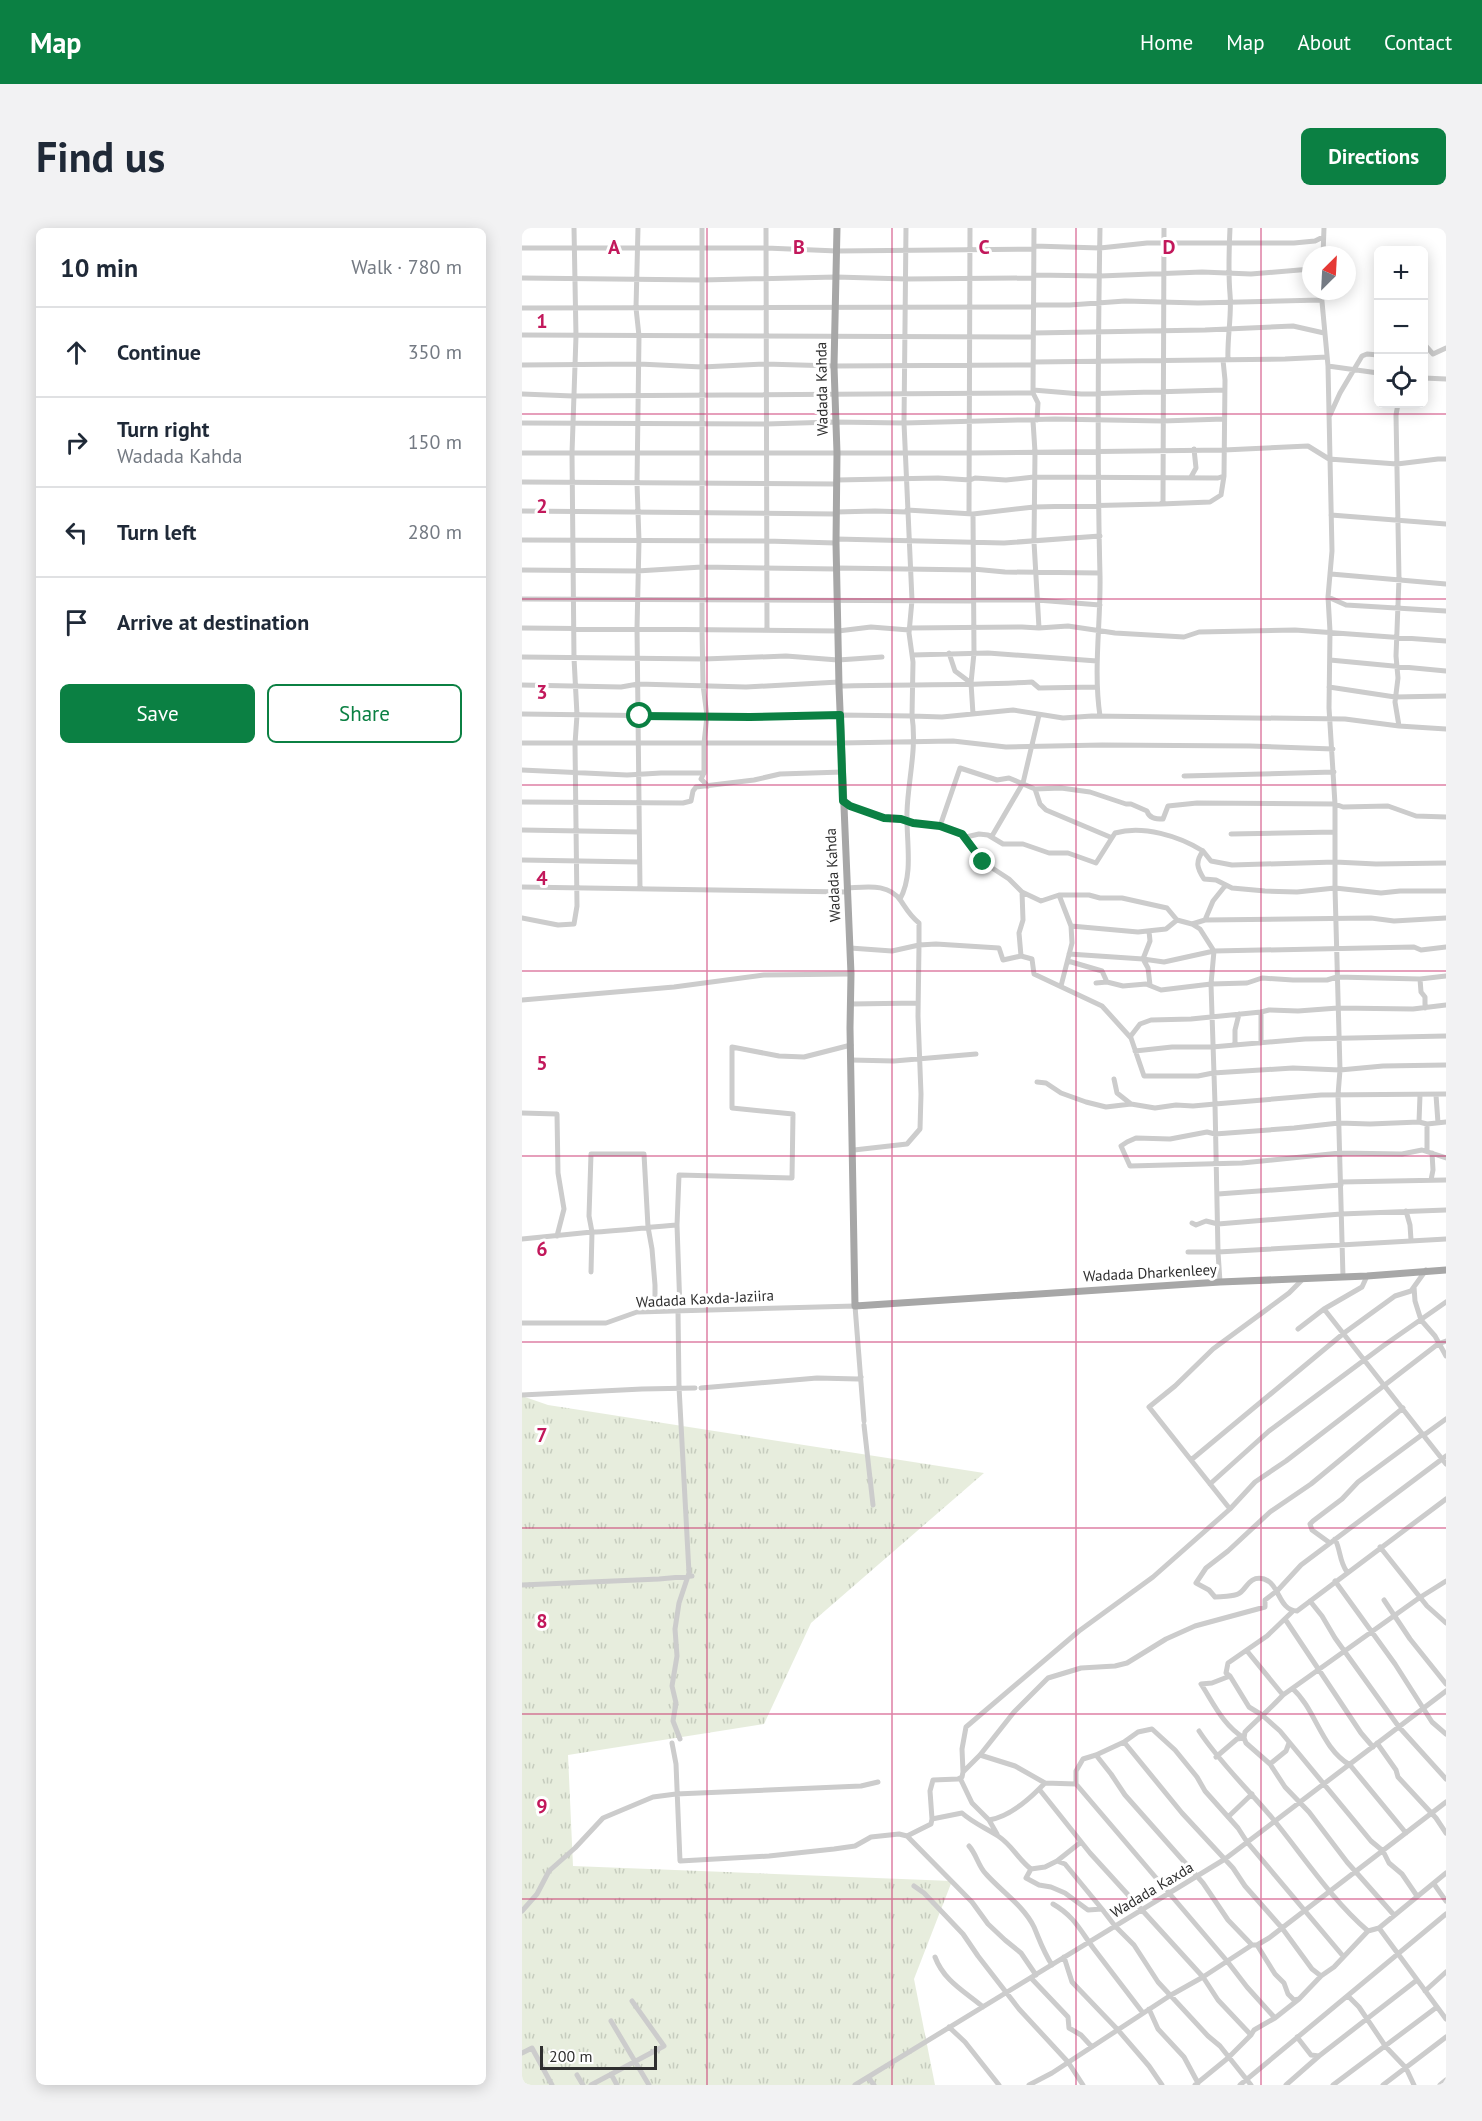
<!DOCTYPE html>
<meta charset="utf-8">
<style>
:root{--surface:#fff;--page:#f2f2f3;--text:#1f2937;--muted:#747a83;--line:#e0e1e3;--accent:#0b8043}
body{margin:0;font-family:"PT Sans",sans-serif;background:var(--page);color:var(--text)}
.controls{position:absolute;right:18px;top:18px;display:grid;overflow:hidden;border-radius:9px;box-shadow:0 3px 15px #0003}
.controls button{width:54px;height:54px;display:grid;place-items:center;padding:0;border:0;border-bottom:2px solid var(--line);background:var(--surface);color:var(--text);font:30px sans-serif}
.compass{position:absolute;left:780px;top:18px;width:54px;height:54px;border-radius:50%;background:var(--surface);box-shadow:0 3px 15px #0003;rotate:24deg}
.scale{position:absolute;left:18px;bottom:15px;width:117px;box-sizing:border-box;padding-left:6px;border:3px solid #2f2f2f;border-top:0;font-size:16px;line-height:21px;white-space:nowrap;color:#2f2f2f;-webkit-text-stroke:4px #fff;paint-order:stroke}
.stop{position:absolute;width:18px;height:18px;margin:-14px;border:4px solid #0b8043;border-radius:50%;background:#fff}
.stop.end{background:#0b8043;border-color:#fff;box-shadow:0 2px 6px #0008}
.list{margin:0;padding:0;list-style:none}
h2{display:flex;justify-content:space-between;align-items:center;height:78px;margin:0;padding:0 24px;font-size:26px}
h2 small{font-size:20px;font-weight:400;color:var(--muted)}
.list li{display:grid;grid-template-columns:39px 1fr auto;gap:18px;align-items:center;box-sizing:border-box;height:90px;padding:0 24px;border-top:2px solid var(--line)}
.list b{display:block;font-size:22px;white-space:nowrap}
.list p{margin:0;font-size:20px;white-space:nowrap;color:var(--muted)}
.list em{font-size:20px;font-style:normal;color:var(--muted)}
.actions{display:flex;gap:12px;padding:18px 24px}
.actions a{flex:1;padding:14px 0;border:2px solid var(--accent);border-radius:9px;text-align:center;font-size:21px;color:var(--accent)}
.actions .main{background:var(--accent);color:#fff}
.icon{flex:none;width:33px;height:33px;fill:none;stroke:currentColor;stroke-width:2;stroke-linecap:round;stroke-linejoin:round}
.map{position:relative;flex:none;width:924px;height:1857px;overflow:hidden;border-radius:9px}
header{display:flex;align-items:center;gap:36px;box-sizing:border-box;height:84px;padding:0 30px;background:var(--accent);color:#fff}
header strong{font-size:28px}
nav{display:flex;gap:33px;margin-inline-start:auto;font-size:21px}
.intro{display:flex;align-items:center;justify-content:space-between;box-sizing:border-box;height:144px;padding:0 36px}
h1{margin:0;font-size:42px}
.button{padding:15px 27px;border-radius:9px;background:var(--accent);color:#fff;font-size:21px;font-weight:700}
main{display:flex;gap:36px;padding:0 36px}
aside{flex:1;background:var(--surface);border-radius:9px;box-shadow:0 3px 15px #0003}
.map>svg:first-child{display:block}
.grass{fill:url(#grass-tufts)}
.lines{fill:none;stroke-linecap:round;stroke-linejoin:round}
.minor{stroke:#ccc;stroke-width:5}
.major{stroke:#a7a7a7;stroke-width:7}
.route{stroke:#0b8043;stroke-width:8}
.grid{fill:none;stroke:#c2185b;stroke-width:1.5;stroke-opacity:0.55}
.labels{text-anchor:middle;stroke-width:6;stroke-linejoin:round;paint-order:stroke}
.street-label{font-size:15px;fill:#2f2f2f;stroke:#fff}
.grid-label{font-size:20px;text-anchor:middle;font-weight:bold;fill:#c2185b;stroke:#fff;stroke-width:6;stroke-linejoin:round;paint-order:stroke}
</style>
<header>
<strong>Map</strong>
<nav><a>Home</a><a>Map</a><a>About</a><a>Contact</a></nav>
</header>
<div class="intro"><h1>Find us</h1><a class="button">Directions</a></div>
<main>
<aside>
<h2>10 min<small>Walk · 780 m</small></h2>
<ul class="list">
<li><svg class="icon" aria-label="ahead" viewBox="0 0 24 24"><path d="M12 20V5M6 11l6-6 6 6"/></svg><div><b>Continue</b></div><em>350 m</em></li>
<li><svg class="icon" aria-label="right" viewBox="0 0 24 24"><path d="M7 20v-9h11M14 6l5 5-5 5"/></svg><div><b>Turn right</b><p>Wadada Kahda</p></div><em>150 m</em></li>
<li><svg class="icon" aria-label="left" viewBox="0 0 24 24"><path d="M17 20v-9H6M10 6l-5 5 5 5"/></svg><div><b>Turn left</b></div><em>280 m</em></li>
<li><svg class="icon" aria-label="arrive" viewBox="0 0 24 24"><path d="M6 21V4h12l-3 4 3 4H6"/></svg><div><b>Arrive at destination</b></div></li>
</ul>
<div class="actions"><a class="main">Save</a><a>Share</a></div>
</aside>
<div class="map">
<svg width="924" height="1857" viewBox="0 0 924 1857">
<defs>
<pattern id="grass-tufts" width="24" height="20" patternUnits="userSpaceOnUse" patternTransform="scale(1.5)"><rect width="24" height="20" fill="#e7eddd"/><path d="M3 7l-1-3M5 7V3M7 7l1-3M15 17l-1-3M17 17v-4M19 17l1-3" fill="none" stroke="#c6ccbe"/></pattern>
</defs>
<rect width="100%" height="100%" fill="#fff"/>
<path class="grass" d="M0,1168L26,1177L462,1245L289,1395L242,1496L46,1527L51,1638L430,1653L392,1751L413,1857H0Z"/>
<g class="lines">
<path class="minor" d="M116,0L114,80L117,108L115,255L117,313L115,400L118,661
M180,0V402L181,457L185,488L182,515V545
M244,0L245,402
M512,0L511,165L516,175L515,192
M578,0C576,116 575,231 578,347C579,394 571,441 578,488
M512,18L578,20L625,15H772L793,13L801,9
M0,20H244L315,23L512,21
M801,27L802,0
M512,47L578,48L680,44L729,46L789,41
M0,50L180,52L314,49L384,51L511,50
M799,63L806,138L810,323L806,369L808,403L807,480L813,576V660L818,842L816,867L821,1049
M513,77H548L603,73L676,75L799,72
M0,80L512,79
M511,105L683,102L771,98L802,105
M0,107L511,109
M902,116L911,126L924,120
M706,131C705,110 710,87 708,66C706,43 707,22 708,0
M511,134L763,131L805,129
M0,137L117,136L180,139L243,136L312,138L511,137
M806,138L856,145
M902,150L924,151
M511,162L559,166L702,162
M0,166L51,168L511,165
M876,176L874,187L877,351L874,428L876,450L873,474L877,498
M808,187L818,165L840,128L845,126L856,127
M511,193L513,224L512,314L517,400
M0,195L244,196L312,194L382,195L533,191L640,193L702,191
M0,225H449L702,222L786,218L807,231L875,236L916,231H924
M669,249L674,240L672,221
M314,252L416,250L448,252L453,250L484,252L512,249L696,250L702,248
M0,254L314,256
M639,276L688,274L699,267L702,248L703,152L701,132
M385,282L451,286L512,279L639,276L641,273L642,0
M0,283L314,286
M314,284L353,283L385,284
M447,285L448,0
M809,287L924,296
M314,311L482,315L578,308
M0,312L244,313L314,315
M315,340L452,342
M451,341L483,344L578,345
M0,342L115,343L180,339L315,341
M809,346L924,356
M806,369L824,377L924,383
M0,371L451,373
M451,372H515L578,377
M0,400L316,403L349,399L387,402
M387,400L500,399L517,400L546,398L593,405L662,409L677,404L773,402L924,413
M427,425L433,443L449,455L451,486
M390,427L466,425L575,433
M0,429L182,431L264,428L316,432L360,429
M808,432L924,443
M449,455L452,425L451,286
M0,457L99,459L116,456L224,459L317,454
M317,458C381,456 445,458 510,454L517,460L574,459
M807,459L873,469L924,468
M0,486L228,489L318,487L390,488L391,434L387,405L390,372L382,195L384,0
M0,515H319L431,513L484,519L580,517L728,518L811,521
M0,542L105,547L139,545H182L179,551L186,558
M662,548L812,544
M513,561L518,576L524,582L588,609
M321,573L328,578L362,590L418,598L444,609L457,606L466,607L481,616H501L527,625H546L574,635L593,605C621,597 657,608 681,623C673,634 675,640 682,651L694,652L710,660L743,663L775,664L813,660L859,665L878,663H924
M0,574L161,575L169,573L171,563L174,559L232,552L258,546L321,544
M418,598L438,540L475,552L487,550L513,561L539,560L568,564L604,576H609L625,583C627,590 633,591 641,591L646,578L675,575L813,576L821,579L866,578L894,588L924,589
M0,602L117,604
M709,606L813,604
M470,608L501,555L517,487
M444,609L461,634L487,651L500,664L519,673L537,667H567L578,670H600L645,680L655,692L670,696L678,701L692,723L689,756L693,876L799,867L924,866
M681,623L689,633L710,637L813,634L854,636L924,635
M0,632L117,634
M0,659L326,664
M326,660C345,659 367,655 379,673C385,682 388,688 397,695V717L414,716L477,720L481,732L499,728L510,731L512,746L580,778L609,810L622,848H676L691,845L771,840L818,842L861,838L924,837
M537,667L549,698L550,715L539,758
M378,671C392,646 384,612 385,584C386,552 395,521 390,488L420,489L491,482L541,490L570,488L823,491L877,498L924,501
M0,690L36,697L52,696L55,678L53,516L55,487L52,430L50,225L54,108L52,0
M683,692L849,690L872,693L924,690
M670,696L683,692L691,673L703,658
M549,698L616,704L644,701L655,692
M627,703L628,713L621,731L642,734L692,723L892,719L899,722L924,719
M328,720L370,723L397,717L396,788L399,866L398,901L385,916L332,922
M547,726L621,731L626,740L628,757
M499,728L497,705L501,692L500,664
M546,733L580,743L585,754L574,755
M898,751L899,764L903,769V780
M585,754L601,758L624,756L639,762L689,756L725,755L740,750L771,752H805L815,749L898,751L924,748
M0,772L152,759L242,747L329,746
M329,776L396,775
M608,809L618,796L629,792L669,791L739,784
M739,815V784L747,782L776,783L816,780L891,781L924,777
M713,817V802L717,786
M613,823L650,819H690L783,811L924,808
M329,832L372,833L454,826
M592,851L595,865L609,876L633,880L654,877L671,878L693,876L696,1024L698,1054
M515,854L524,855L539,865L564,874L584,879L609,876
M914,867L916,895
M0,885L35,886L36,945L42,981L35,1008
M897,894L898,867
M924,894L905,896L897,894L848,896L817,895L772,900L693,906L685,904L648,911L614,910L605,914L599,918L608,938L720,935L818,925L880,926L900,922L924,930
M905,896V923
M909,952L911,942L910,925
M819,954L924,952
M696,966L819,957
M884,983L888,997L889,1012
M670,995L674,997L684,993L696,996L819,986L924,982
M155,997L158,1082
M0,1011L70,1004L69,1044
M666,1024H696L924,1011
M781,1051L767,1065L691,1121L653,1158L627,1179L669,1232L822,1105L873,1068L889,1063L904,1042
M892,1059L893,1073L899,1092L913,1108L924,1128
M802,1081L924,1236
M133,1083V1057L130,1021L126,999L122,926H69L67,988L70,1004C98,1003 126,999 155,997L157,947L270,950L271,886L210,880V819L257,828L282,829L329,817
M156,1083L157,1159L167,1345L157,1375L153,1401L155,1428L150,1458L154,1475L151,1493L158,1511
M0,1095H84L115,1084L333,1078L342,1193
M776,1101L802,1081L840,1059L845,1048
M179,1160L295,1150L336,1151L339,1149
M0,1167L120,1161L173,1160
M881,1180L789,1256L748,1284L706,1323L684,1340L674,1355L687,1362L693,1369C698,1369 712,1368 716,1366C725,1362 726,1347 742,1351C758,1356 756,1382 775,1383L924,1271
M342,1197L351,1277
M902,1207L924,1191
M669,1232L708,1281
M688,1256L747,1203L861,1118L924,1074
M813,1311C819,1323 817,1333 825,1344
M808,1315L790,1302L788,1296L791,1293L820,1271L836,1254L901,1206
M858,1319L905,1378L924,1395
M813,1353L873,1436L910,1494L924,1506
M0,1357L137,1351L170,1348
M862,1372L888,1411L924,1456
M788,1373L800,1388L813,1410L877,1499L924,1551
M763,1391L839,1505L851,1519
M725,1423L761,1467
M708,1448L704,1445L706,1435L745,1408L770,1384L769,1382
M771,1461C794,1482 799,1520 828,1537L884,1605
M677,1503C698,1535 726,1561 751,1591C782,1629 809,1671 846,1703L857,1700L924,1791
M602,1514L616,1504L630,1501L653,1522L675,1549L683,1563L716,1600L725,1614L821,1728
M150,1515L154,1536L158,1633L247,1628L312,1621L333,1618L349,1609L377,1606L385,1608L450,1674L466,1696L483,1712L499,1725L514,1747
M855,1515L874,1542L876,1549L914,1590L924,1605
M458,1527L493,1538L523,1555
M574,1527L589,1546L603,1567L681,1655L706,1692L730,1717
M694,1529L715,1511L722,1510C701,1497 692,1476 679,1456L690,1455L708,1448L727,1479L740,1487L758,1503L849,1613L861,1623L867,1635L880,1646L895,1668
M748,1536L764,1523L767,1515
M441,1544L440,1521L444,1499L557,1403L631,1349L708,1281L733,1254L764,1233L916,1116L924,1113
M438,1550L450,1575L467,1592
M554,1556V1543L561,1531L574,1527L602,1514L660,1585L711,1640L723,1658L760,1700L790,1741L799,1748
M706,1589L730,1566
M475,1606L467,1592C485,1589 504,1574 517,1561
M385,1608L409,1596L410,1591
M447,1618C455,1627 456,1638 464,1646C479,1663 502,1678 512,1699C518,1713 521,1723 530,1737
M535,1633L559,1614
M509,1641L504,1650L517,1657L529,1659L543,1665L566,1682L580,1681L593,1698L612,1717L636,1754L686,1808L698,1818L729,1857
M912,1656L924,1673
M392,1658L402,1665L441,1706L456,1728L497,1781L546,1834L561,1857
M531,1676C552,1688 558,1702 572,1721C588,1742 605,1764 621,1785
M580,1681L543,1636L535,1633L523,1639L509,1641C496,1631 490,1617 476,1608C464,1600 451,1595 440,1585L410,1591L408,1563L411,1552L436,1551L440,1549L441,1544L458,1527L492,1484L526,1450L559,1440L593,1438L605,1435L644,1411L673,1398L743,1379V1372L756,1362L779,1337L924,1228
M0,1683L15,1666L27,1643L53,1620L81,1590L131,1569L154,1566L339,1558L356,1554
M872,1687L825,1634L787,1584L763,1559L748,1536L724,1515L722,1510L723,1504C736,1491 749,1480 761,1467L897,1370L924,1353
M857,1700L924,1645
M735,1717L753,1746L762,1755L766,1766L772,1772L777,1771L799,1748L812,1739L846,1703
M413,1729C422,1753 442,1763 461,1779
M542,1729L550,1754L596,1802L627,1838L640,1857
M509,1750L546,1789L547,1800L559,1807L570,1819
M903,1763L924,1744
M826,1768L837,1779L864,1819L884,1840L892,1857
M627,1781L636,1801L662,1829L676,1855
M753,1790L725,1759L705,1733L554,1556L523,1555L517,1561L568,1625L681,1749L696,1772L729,1807L732,1802L753,1790L777,1771
M89,1793L127,1857
M427,1799L443,1814L477,1857
M775,1809L789,1827L797,1828L895,1752
M0,1825L10,1820L30,1857
M89,1846L95,1857
M55,1847L61,1857
M346,1849L352,1857
M69,1857L142,1818L110,1773
M333,1857L703,1631L924,1463
M507,1857L530,1845L649,1767L681,1749L730,1717H735L747,1710L924,1574
M673,1857L706,1830L729,1807
M718,1857L924,1686
M764,1857L797,1828
M811,1857L915,1779
M861,1857L924,1809
M918,1857L924,1852"/>
<path class="major" d="M315,0L312,138L315,225L314,315L317,458L329,746L328,800L333,1078L698,1054L845,1048L924,1042"/>
</g>
<g class="lines">
<path class="route" d="M118,488L228,489L318,487L321,573L328,578L362,590L379,591L391,595L418,598L440,606L461,634"/>
</g>
<path class="grid" d="M185,0V1857M370,0V1857M554,0V1857M739,0V1857M0,186H924M0,371H924M0,557H924M0,743H924M0,928H924M0,1114H924M0,1300H924M0,1486H924M0,1671H924"/>
<g class="labels">
<g class="street-label">
<text transform="translate(300 161) rotate(-91)" y="5">Wadada Kahda</text>
<text transform="translate(311 647) rotate(-93)" y="5">Wadada Kahda</text>
<text transform="translate(628 1045) rotate(-3)" y="5">Wadada Dharkenleey</text>
<text transform="translate(183 1071) rotate(-3)" y="5">Wadada Kaxda-Jaziira</text>
<text transform="translate(630 1662) rotate(-31)" y="5">Wadada Kaxda</text>
</g>
</g>
<g class="grid-label">
<text x="92" y="26">A</text>
<text x="277" y="26">B</text>
<text x="462" y="26">C</text>
<text x="647" y="26">D</text>
<text x="20" y="100">1</text>
<text x="20" y="285">2</text>
<text x="20" y="471">3</text>
<text x="20" y="657">4</text>
<text x="20" y="842">5</text>
<text x="20" y="1028">6</text>
<text x="20" y="1214">7</text>
<text x="20" y="1400">8</text>
<text x="20" y="1585">9</text>
</g>
</svg>
<div class="controls">
<button>+</button>
<button>−</button>
<button><svg class="icon" aria-label="locate" viewBox="0 0 24 24"><circle cx="12" cy="12" r="6"/><path d="M12 2v4M12 18v4M2 12h4M18 12h4"/></svg></button>
</div>
<svg class="compass" viewBox="-18 -18 36 36"><path d="M0-13l5 13h-10z" fill="#e53935"/><path d="M0 13l5-13h-10z" fill="#747a83"/></svg>
<div class="scale">200 m</div>
<div class="stop" style="left:118px;top:488px"></div>
<div class="stop end" style="left:461px;top:634px"></div>
</div>
</main>
